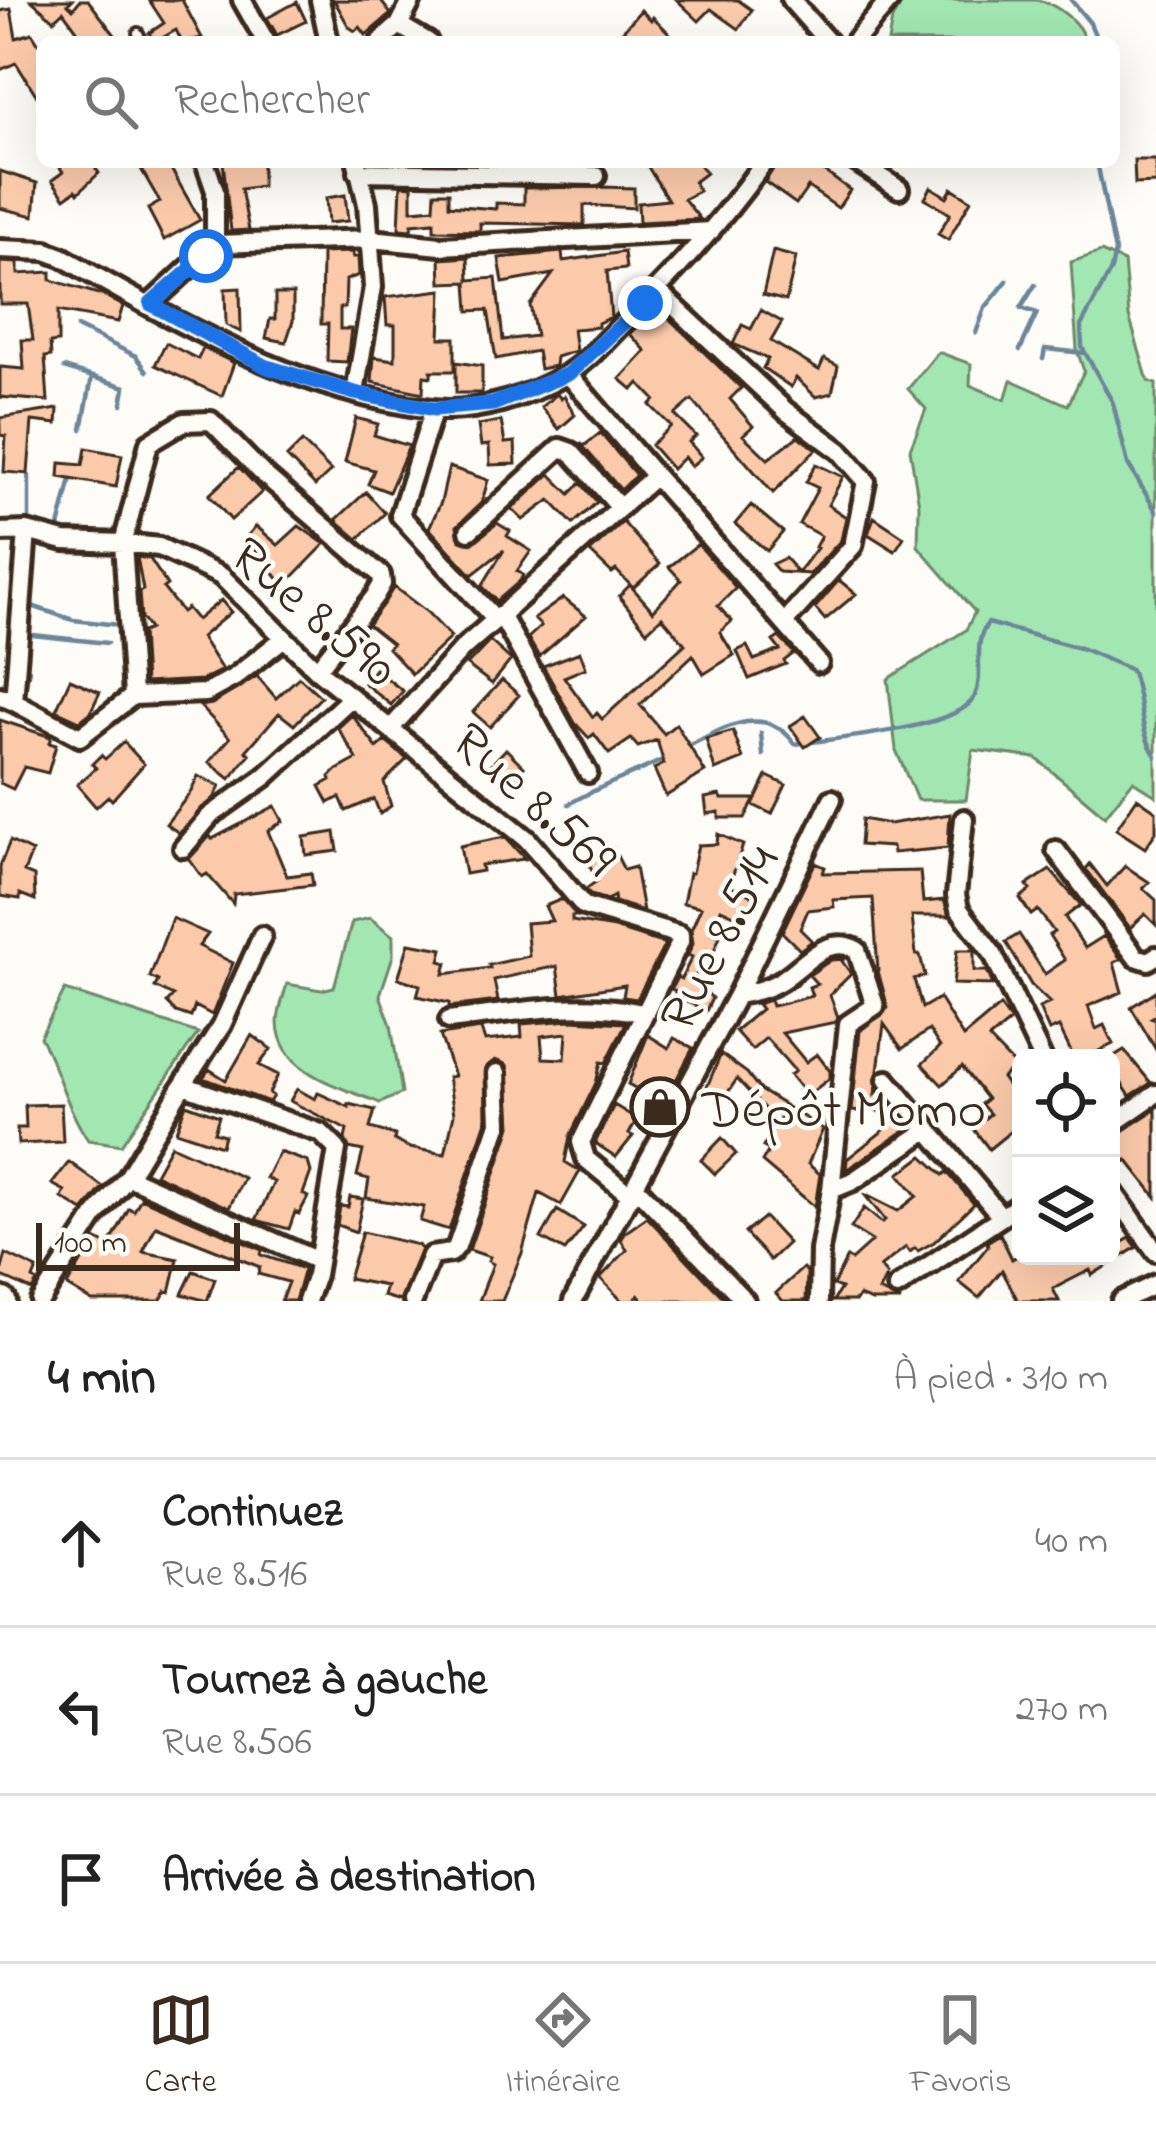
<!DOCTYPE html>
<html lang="fr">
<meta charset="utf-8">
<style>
:root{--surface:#fff;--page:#f2f2f2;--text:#222;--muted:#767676;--line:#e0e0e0;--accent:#3b2a1e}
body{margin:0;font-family:"Indie Flower",sans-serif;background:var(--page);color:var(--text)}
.controls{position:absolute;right:36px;bottom:36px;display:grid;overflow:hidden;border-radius:18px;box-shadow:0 12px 48px #0002}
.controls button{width:108px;height:108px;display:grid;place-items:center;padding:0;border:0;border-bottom:3px solid var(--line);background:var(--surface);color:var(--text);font:60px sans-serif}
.scale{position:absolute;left:36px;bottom:30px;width:204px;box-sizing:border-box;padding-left:12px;border:6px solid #3b2a1e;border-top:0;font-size:33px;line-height:42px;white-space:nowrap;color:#3b2a1e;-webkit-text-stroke:9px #fdfcf7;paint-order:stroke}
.stop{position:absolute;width:36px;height:36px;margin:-27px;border:9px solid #1a73e8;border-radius:50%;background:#fff}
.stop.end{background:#1a73e8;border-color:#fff;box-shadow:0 3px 12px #0008}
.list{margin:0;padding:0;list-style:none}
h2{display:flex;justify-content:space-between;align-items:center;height:156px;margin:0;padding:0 48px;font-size:51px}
h2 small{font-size:39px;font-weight:400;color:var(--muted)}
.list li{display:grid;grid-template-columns:78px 1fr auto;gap:36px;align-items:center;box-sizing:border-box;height:168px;padding:0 48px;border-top:3px solid var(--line)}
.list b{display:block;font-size:45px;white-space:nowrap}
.list p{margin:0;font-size:39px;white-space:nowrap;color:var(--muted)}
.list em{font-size:39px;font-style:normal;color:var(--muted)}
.icon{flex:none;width:66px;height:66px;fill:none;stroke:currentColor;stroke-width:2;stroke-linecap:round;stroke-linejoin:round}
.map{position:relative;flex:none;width:1156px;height:1301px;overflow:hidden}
.search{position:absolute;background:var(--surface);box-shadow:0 12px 48px #0002;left:36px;right:36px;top:36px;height:132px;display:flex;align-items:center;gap:30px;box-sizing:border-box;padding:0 42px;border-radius:18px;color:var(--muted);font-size:45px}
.sheet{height:660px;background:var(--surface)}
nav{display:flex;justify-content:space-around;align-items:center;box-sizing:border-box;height:168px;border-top:3px solid var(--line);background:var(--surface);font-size:33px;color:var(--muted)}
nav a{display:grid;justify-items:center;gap:6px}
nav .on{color:var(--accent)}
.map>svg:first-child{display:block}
.green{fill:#a2e6b2;stroke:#6e8868;stroke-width:3}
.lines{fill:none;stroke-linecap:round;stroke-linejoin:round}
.stream{stroke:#6c8699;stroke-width:4.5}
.building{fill:#fbcaab;stroke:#3b2a1e;stroke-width:3;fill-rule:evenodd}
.lane-casing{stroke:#3b2a1e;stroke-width:16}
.street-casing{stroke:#3b2a1e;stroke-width:26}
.secondary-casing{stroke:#3b2a1e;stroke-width:33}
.lane{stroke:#fdfcf7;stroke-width:8}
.street{stroke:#fdfcf7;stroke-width:16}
.secondary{stroke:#fdfcf7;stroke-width:24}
.route{stroke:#1a73e8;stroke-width:15}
.labels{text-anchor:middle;stroke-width:9;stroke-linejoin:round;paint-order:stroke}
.street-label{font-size:54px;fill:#3b2a1e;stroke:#fdfcf7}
.poi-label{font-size:54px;fill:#3b2a1e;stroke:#fdfcf7;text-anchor:start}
</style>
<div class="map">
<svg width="1156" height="1301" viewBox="0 0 1156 1301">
<rect width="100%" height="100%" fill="#fdfcf7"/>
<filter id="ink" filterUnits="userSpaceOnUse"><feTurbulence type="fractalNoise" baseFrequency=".00833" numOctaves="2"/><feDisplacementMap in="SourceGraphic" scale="24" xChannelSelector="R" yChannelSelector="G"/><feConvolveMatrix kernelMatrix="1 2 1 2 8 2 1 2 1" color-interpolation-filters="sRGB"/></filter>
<g filter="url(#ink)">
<path class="green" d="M904,0C939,0 1007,0 1038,0C1056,4 1082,23 1085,42H888L892,19Z
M1101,252L1124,262L1129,316L1148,381L1156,384V796L1133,781L1105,816L1036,758L973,750L966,800H917L896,750L888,679L966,630L975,612L918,546L919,505L910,449L926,409L908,389L938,352L971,364L970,385L1005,400L1011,380L1068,405L1084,371L1077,350L1071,262Z
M370,918L393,936V956L380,995L391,1025L402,1093L380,1103C342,1087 280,1074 278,1023C278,1011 284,995 287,984L321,990L334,987L352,922Z
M65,990L198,1033L121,1145L88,1140C66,1108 59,1071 40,1037Z"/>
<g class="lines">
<path class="stream" d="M1071,0L1090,23L1098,42
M1097,162L1115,252L1111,270L1081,326L1082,347L1113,403L1128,464L1156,511
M77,327L136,356L147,371
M976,333L985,308L1007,281
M1020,350L1037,313L1021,308L1035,285
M1043,359L1045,349L1084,353
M64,368L125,387L122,404
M82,429L92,377
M29,476V524
M58,531L71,479
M26,604L73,620L119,625
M23,634L107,643
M22,668L29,670L22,699
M761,733L763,755
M687,747C723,728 765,702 795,744C830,739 961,729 975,696C985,672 971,644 988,623L1083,649L1131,670C1143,699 1138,730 1156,756
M569,804C600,785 634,775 666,758"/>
</g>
<path class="building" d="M31,0H72L68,4L73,9L80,0H88L115,35L106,42H66L79,33L63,11L54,20Z
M149,0H182L202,38L182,42L176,30L155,42L149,33L164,23Z
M334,0H380L391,14L366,35L360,27L355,31L349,27Z
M677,0H738L752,10L739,29L711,9L699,21Z
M297,2L306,21L277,35L267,18Z
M11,9L16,38L32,33L42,49V104L16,63L0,70V11Z
M641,10L651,20L653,17L678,42H613Z
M1134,160H1156V183L1135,184Z
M56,162H91L99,173L78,193L76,190L65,198L52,180L63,172Z
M137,162H167L200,220L164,240L148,209L160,202Z
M223,162H260L262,165V186L241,189L249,230L231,231Z
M645,162H697L706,173L694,182L699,191L684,199L700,219L639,222L638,203L668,200Z
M777,162H811L850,190L838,208L808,187L796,204L765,182Z
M0,171L37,183L34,216L0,208Z
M401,185L412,186V210L434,208L435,192H449V205L496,209V203L524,204V188L603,187L634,188V208L584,205V225L480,223V231L434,230V222L412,224L411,230L399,229Z
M931,187L947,197L952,188L971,200L948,240L938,234L950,214L925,198Z
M345,195L348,221L328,223L326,198Z
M773,251L796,257L786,301L763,295Z
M353,252V257H358L359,275L346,280L345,308H340V329H351L347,362L327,361L328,324H321L322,253Z
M562,252L563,261L624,252L626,269L607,271L611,317L598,323V327L573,329L576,351L556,357L555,366L540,369L537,351L496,359L488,310L469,311L467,282L441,283L440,259L468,257L469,280L496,278L503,340L536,336L530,305L553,274L503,283L499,258Z
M0,262L18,263V274L51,272V280L105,296L123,306L118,322L58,311V342L50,343L51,356L45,357L48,401L0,397V367L24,369L22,340H33L28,304H0Z
M240,288L241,332L226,325L225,289Z
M442,290L440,338H455V371H431V377L424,376L423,393L372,382L374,357L395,360V325H387L385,297Z
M275,294H293V321L286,342L266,338L270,319H275Z
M657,307L741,388L730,399L753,426L743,435L768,459L798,436L816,449L773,493L692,400L675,415L696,436L689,442L702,457L691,466L684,457L672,469L651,445L671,426L650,405L655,400L639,383L633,390L620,379L646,351L630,334Z
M761,310L782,322L771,341L819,370L824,359L838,366L832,393L816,397L796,378L791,387L763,368L768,359L733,344L742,325L751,329Z
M166,343L198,359L203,348L234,363L222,396L155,365Z
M456,362L482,366V393H456Z
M557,394L561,399L564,396L575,415L559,429L541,407Z
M58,409L57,424L32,421L28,474L4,472L6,436L0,435V418Z
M356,418L378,424L374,435L409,446L389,492L368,484L374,470L345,462Z
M501,421L505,443L515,442L516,464L490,465L489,445L481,446L478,425Z
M600,433L636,475L621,490L580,443L584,446Z
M302,442L331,471L315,486L287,457Z
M86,448L122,455L116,487L59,477L60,463L83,465Z
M816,464L843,477L828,505L846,517L841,540L810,574L779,572L772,564L785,558L798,573L817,548L815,547L821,536L799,524L818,488L806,482Z
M239,467L262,492L231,520L209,495Z
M449,467L488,480L482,502L457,526L460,540L473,543L497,523L510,531L507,536L531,551L517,571L523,575L520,581L497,601L482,586L504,550L472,575L429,528L441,502Z
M550,474L570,494L581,483L597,502L573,524L550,500L523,520L512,509Z
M366,492L385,513L358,539L336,520Z
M751,505L783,532L767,551L735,524Z
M874,517L904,537L895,551L868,534Z
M623,522L660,564L633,588L616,570L612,573L590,552Z
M256,526L278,545L299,526L325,544L284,586L253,547L250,549L242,542Z
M698,544L736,588L718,606L732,621L720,632L734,655L704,674L693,655L640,705L664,734L676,724L705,772L666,796L654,769L664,764L657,740L638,747L631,739L609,754L594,734L589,738L575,723L543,666L580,652L586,668L564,677L593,717L597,713L602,719L685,644L662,617L647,631L619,596L630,585L653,611L681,580L669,567Z
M137,557L150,559L167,585L163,588L182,612L187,608L197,620L221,600L231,612L201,637L222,670L202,680L145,683L142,632L149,629L141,618L139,592L143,590Z
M839,580L856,594L825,620L815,608Z
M394,587L427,612L451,637L412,674L388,648L392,644L368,625Z
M563,598L586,616L539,657L528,638L541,626L534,619Z
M779,637L794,653L784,661L786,664L749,679L737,651L747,646L754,660L780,650L773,641Z
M490,641L511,660L492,684L467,665Z
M375,669L403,691L391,705L364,683Z
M257,676L276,698L299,677L321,697L294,725L279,713L246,751L250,754L230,779L209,762L230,738L200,706L212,704Z
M70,679L100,692L90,713L80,721L56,710Z
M502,680L519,695L490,727L473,712Z
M352,715L377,748L385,741L407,759L384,782L391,806L380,814L374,799L346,811L340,797L329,803L320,786L331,780L330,777L337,770L357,759L338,728Z
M805,716L820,737L805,747L790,726Z
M0,720L51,737L49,743L56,745L48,773L24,767L13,789L0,783Z
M733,731L743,759L715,770L706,739Z
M124,742L144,764L112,800L108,796L96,807L77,785L96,768L92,764L101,755L105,759Z
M506,749L524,767L507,784L489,767Z
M198,776L220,786L215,797L179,833L166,824L190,793Z
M767,776L786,785L772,814L753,805Z
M720,795L722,799H755L745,818H719V812L707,814L705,798Z
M1137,798L1156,811V832L1145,848L1116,829Z
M275,806L283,821L268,831L287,876L311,873L313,885L234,894L233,904L207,874L202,877L189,859L210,836L212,839Z
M950,814L948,848L893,853L892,847L860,845L862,819L889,824Z
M335,832L338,851L306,855L304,837Z
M718,834L743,845L729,886L758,898L743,919L721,909L711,933L720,936L713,953L707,950L694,980L705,986L703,989L712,998L706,1011L674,995L676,991L671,989L677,977L681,979L692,957L688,955L693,943L691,930L701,907L683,903L689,873H692L698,845L717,844Z
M505,837L525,859L481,865L482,871L465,874L460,846Z
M10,841L32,852L24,872L34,876L35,900L20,894V899L0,896V866Z
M613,848L624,870L635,867L643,911L615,902L614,896L607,900L591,895L586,889L597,881L588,861Z
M815,863L825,867L823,873L920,871L923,902L944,900L949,916H912L916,955H920L925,976L914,979L922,1008L939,998L963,1037L1000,1006L1011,1021L989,1039L1015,1066L1002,1078L1021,1104V1123L989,1149L973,1128L990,1114L981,1104L987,1099L962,1067L942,1085L922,1064L940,1047L929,1030L902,1049L884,1024L875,1094L879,1090L910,1127L846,1170L847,1159L898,1119L860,1104L859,1112L852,1111L860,1031L888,1008L878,971L873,898L833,900L834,907L808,910L800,929L812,941L800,950L782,932Z
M1090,864L1107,886L1125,866L1149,882L1143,888L1156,900V925L1145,914L1130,928L1086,869Z
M1050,870L1081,905L1065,917L1085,948L1104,936L1121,959L1114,963L1122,992L1088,1006L1096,1029L1104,1025L1113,1044L1084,1058H1074L1059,1027L1049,1031L1039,1008L1050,1003L1031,985L1006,942L1019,934L1045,974L1065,960L1049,935L1054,932L1038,910L1031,915L1020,898L1030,890L1027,885Z
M562,899L577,916H572V921L614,928L665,944L637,999L623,997L625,985L561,995L557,966L494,980L498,1001L449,1007V1003L417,996L420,985L398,978L409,943L443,949L440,961L447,963L444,974L490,968L489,965L529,956L526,923L552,921L545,906Z
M172,918L208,934L199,946L233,963L212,1015L195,1006L191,1017L176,1012L167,1003L173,996L155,987L158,981L150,977Z
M957,950H974V971H987L993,985L953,984Z
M844,959L842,961L851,974L830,995L838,1017L836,1022L782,1033L806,1062L817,1054L830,1071V1078L807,1096L790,1075L795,1071L766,1038L752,1050L735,1031L761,1009L757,1004L770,1000L772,1006L777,1005L812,996L809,987L817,984L809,975L831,960Z
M1156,991V1015L1151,1018L1156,1020V1050L1131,1007Z
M571,1020L626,1023L606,1063L601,1062L596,1083L570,1136L565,1162L580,1171L561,1205L539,1193L522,1253L502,1301H479L493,1264L488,1261L490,1257L469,1250L511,1126L507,1065L495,1060L485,1068L486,1121L449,1230L420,1221L424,1207L366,1198L369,1179L357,1176L363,1151L349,1148L345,1139L347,1130L290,1101L297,1089L315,1099L318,1093L349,1107V1104L375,1110L370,1128L395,1135L394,1140L410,1148L445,1154L454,1114L448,1077L454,1076L440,1035L481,1029L485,1041L522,1037L521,1024ZM567,1033L565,1059L543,1058L541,1036Z
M252,1035L271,1049L259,1065L278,1075L269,1093L273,1096L269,1102L203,1078L209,1069L226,1080Z
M648,1035L669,1048L674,1038L693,1048L675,1082L666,1078L652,1097L628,1084Z
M1124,1050L1151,1083L1130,1096L1111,1067V1058Z
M721,1054L747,1073L760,1090L823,1129L808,1164L820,1174L815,1207L762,1162L769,1150L763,1147L781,1117L774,1112L770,1115L737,1079L722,1101L706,1089Z
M61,1104L63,1142L18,1144L17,1128H26L25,1105Z
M186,1104L219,1116L214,1132L224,1135L221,1146L176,1131Z
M614,1105L637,1119L629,1134L633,1136L616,1157L595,1143Z
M1156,1109V1197L1127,1160L1111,1173V1138Z
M722,1138L736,1154L715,1174L701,1160Z
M171,1145L244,1178L229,1208L155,1174Z
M279,1152L308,1162L311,1172L303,1194L308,1197L299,1214L295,1212L289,1229L256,1220L274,1182L266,1178Z
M923,1156L943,1175L947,1172L974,1204L934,1242L918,1251L915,1248L910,1252L906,1247L880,1267L887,1275L879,1291L901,1301H872L859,1296L856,1301H833L841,1288L833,1285L847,1257L851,1260L872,1241L851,1228L864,1208L882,1223L885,1220L864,1194L898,1211L917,1196L899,1174Z
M69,1162L103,1187L83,1211L62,1198L65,1191L52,1184Z
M350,1197L363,1199L356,1232L337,1225L340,1206L348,1207Z
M141,1198L262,1250L261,1255L304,1269L295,1301H281L288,1282L258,1274L260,1267L156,1226L143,1252L178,1259L170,1292L166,1291L160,1301H92L67,1286L95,1239L109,1246L129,1208L134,1211Z
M557,1210L584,1227L565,1251L541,1238Z
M647,1217L712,1286L727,1301H644L639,1295L633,1301H622L600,1278L627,1250L621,1240L626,1232Z
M764,1217L788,1243L770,1260L745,1233Z
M362,1232L418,1245L421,1249L400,1301L383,1296L386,1286L348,1279Z
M1000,1234L1012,1259L1017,1256H1111V1249L1130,1238L1137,1247L1092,1275L1090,1270L1053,1289L1059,1301H1018L1002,1270L979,1298L959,1282L988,1246L987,1242Z
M6,1254L37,1269L33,1279L37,1282L32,1290L0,1276Z
M803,1268L807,1272L806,1301H783L776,1293Z
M193,1271L215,1279L207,1301L182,1294Z"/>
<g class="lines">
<defs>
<path id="lane" d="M138,33L142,42"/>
<path id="street" d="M242,0L266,42
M320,0L329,42
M791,0L828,42
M399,25L428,42
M380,42L399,25L412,0
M854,42L890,0
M205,162L215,191V244
M857,162L899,189
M358,172L596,176
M0,249L46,251L62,257C177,323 298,393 432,409C476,414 527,397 564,376C585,364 602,344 619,327C672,276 722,222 764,162
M657,290L786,411L840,451L866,481L853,546L784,623
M151,303L215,244L371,239L441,246L711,231
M568,374L655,476L501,615L588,773
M355,393L373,287L367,204L357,163
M434,409L400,515L495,619
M655,476L819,663
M469,531L560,448L571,452L620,508
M0,532L27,531L64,541L123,543L149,443L184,422L211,421L261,472L381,575L382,584L375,596L317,670
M0,696L14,702L27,531
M133,696L206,693L235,677L284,638
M14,702L80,737L133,696L123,543L159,547L221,576L317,670L527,839L584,906L680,935V942L581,1142L586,1159L631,1196
M392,727L463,648L501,615
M964,819L956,895L959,909L993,954L1042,1058
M183,848L210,816L265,777L352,697
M1056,850L1136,957L1148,961L1156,956
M737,995C753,992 768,989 782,980C806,965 827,933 857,950L875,1006L848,1024L831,1190L820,1250L819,1301
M449,1020C515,1012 578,1000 643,1013
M887,1080L1000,1215
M183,1085L222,1025L262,936
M1111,1125L1156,1094
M128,1177L318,1261
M636,1187L745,1301
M1111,1189L1156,1252
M831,1190L853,1181L929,1129
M897,1287L1021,1204
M40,1301L95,1216L128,1177L183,1085L321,1133L337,1149L316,1275L307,1301
M413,1301L431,1256L451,1253L457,1246L499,1123L497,1073
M573,1301L737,995L832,799
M1121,1301L1156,1284"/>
<path id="secondary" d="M0,1300L3,1301"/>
</defs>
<use href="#lane" class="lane-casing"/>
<use href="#street" class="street-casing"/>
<use href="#secondary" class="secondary-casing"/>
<use href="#lane" class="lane"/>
<use href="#street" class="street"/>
<use href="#secondary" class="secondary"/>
</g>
</g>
<g class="lines" filter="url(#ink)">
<path class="route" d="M206,256L151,304L267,367L355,393L434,409L493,404L568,374L645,303"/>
</g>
<defs>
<symbol id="shop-ring" viewBox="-11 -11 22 22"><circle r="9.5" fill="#fdfcf7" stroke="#3b2a1e" stroke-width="1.5"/><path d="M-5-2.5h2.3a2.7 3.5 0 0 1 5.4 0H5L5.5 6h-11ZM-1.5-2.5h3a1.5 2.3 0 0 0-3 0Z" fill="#3b2a1e"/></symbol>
</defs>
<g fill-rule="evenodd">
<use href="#shop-ring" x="627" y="1074" width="66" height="66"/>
</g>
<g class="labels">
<g class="street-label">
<text transform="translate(316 610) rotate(40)" y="19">Rue 8.590</text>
<text transform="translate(536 798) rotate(42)" y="19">Rue 8.569</text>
<text transform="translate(717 937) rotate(-63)" y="19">Rue 8.514</text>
</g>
<g class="poi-label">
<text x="702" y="1126">Dépôt Momo</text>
</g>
</g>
</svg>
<div class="controls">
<button><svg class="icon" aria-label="locate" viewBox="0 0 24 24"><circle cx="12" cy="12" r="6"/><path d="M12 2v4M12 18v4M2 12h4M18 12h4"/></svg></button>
<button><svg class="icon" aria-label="layers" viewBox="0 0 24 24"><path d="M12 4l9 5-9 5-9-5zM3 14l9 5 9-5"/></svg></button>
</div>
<div class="scale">100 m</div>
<div class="stop" style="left:206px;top:256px"></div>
<div class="stop end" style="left:645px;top:303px"></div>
<div class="search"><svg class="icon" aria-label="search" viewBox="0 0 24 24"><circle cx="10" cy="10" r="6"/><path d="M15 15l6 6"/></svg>Rechercher</div>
</div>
<section class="sheet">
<h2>4 min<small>À pied · 310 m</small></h2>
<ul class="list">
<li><svg class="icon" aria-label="ahead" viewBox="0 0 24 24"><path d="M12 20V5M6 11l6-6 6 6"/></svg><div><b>Continuez</b><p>Rue 8.516</p></div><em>40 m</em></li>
<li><svg class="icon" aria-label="left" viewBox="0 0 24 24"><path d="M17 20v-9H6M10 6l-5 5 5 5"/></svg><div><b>Tournez à gauche</b><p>Rue 8.506</p></div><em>270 m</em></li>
<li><svg class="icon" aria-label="arrive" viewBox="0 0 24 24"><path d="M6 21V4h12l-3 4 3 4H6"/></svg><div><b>Arrivée à destination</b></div></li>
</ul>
</section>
<nav>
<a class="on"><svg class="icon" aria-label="map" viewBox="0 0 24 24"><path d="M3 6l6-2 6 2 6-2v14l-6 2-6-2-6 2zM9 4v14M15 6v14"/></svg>Carte</a>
<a><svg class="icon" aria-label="directions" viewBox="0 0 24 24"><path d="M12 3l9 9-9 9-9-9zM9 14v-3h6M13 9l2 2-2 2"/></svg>Itinéraire</a>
<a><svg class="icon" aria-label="saved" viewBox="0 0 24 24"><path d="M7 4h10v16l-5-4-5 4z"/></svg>Favoris</a>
</nav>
